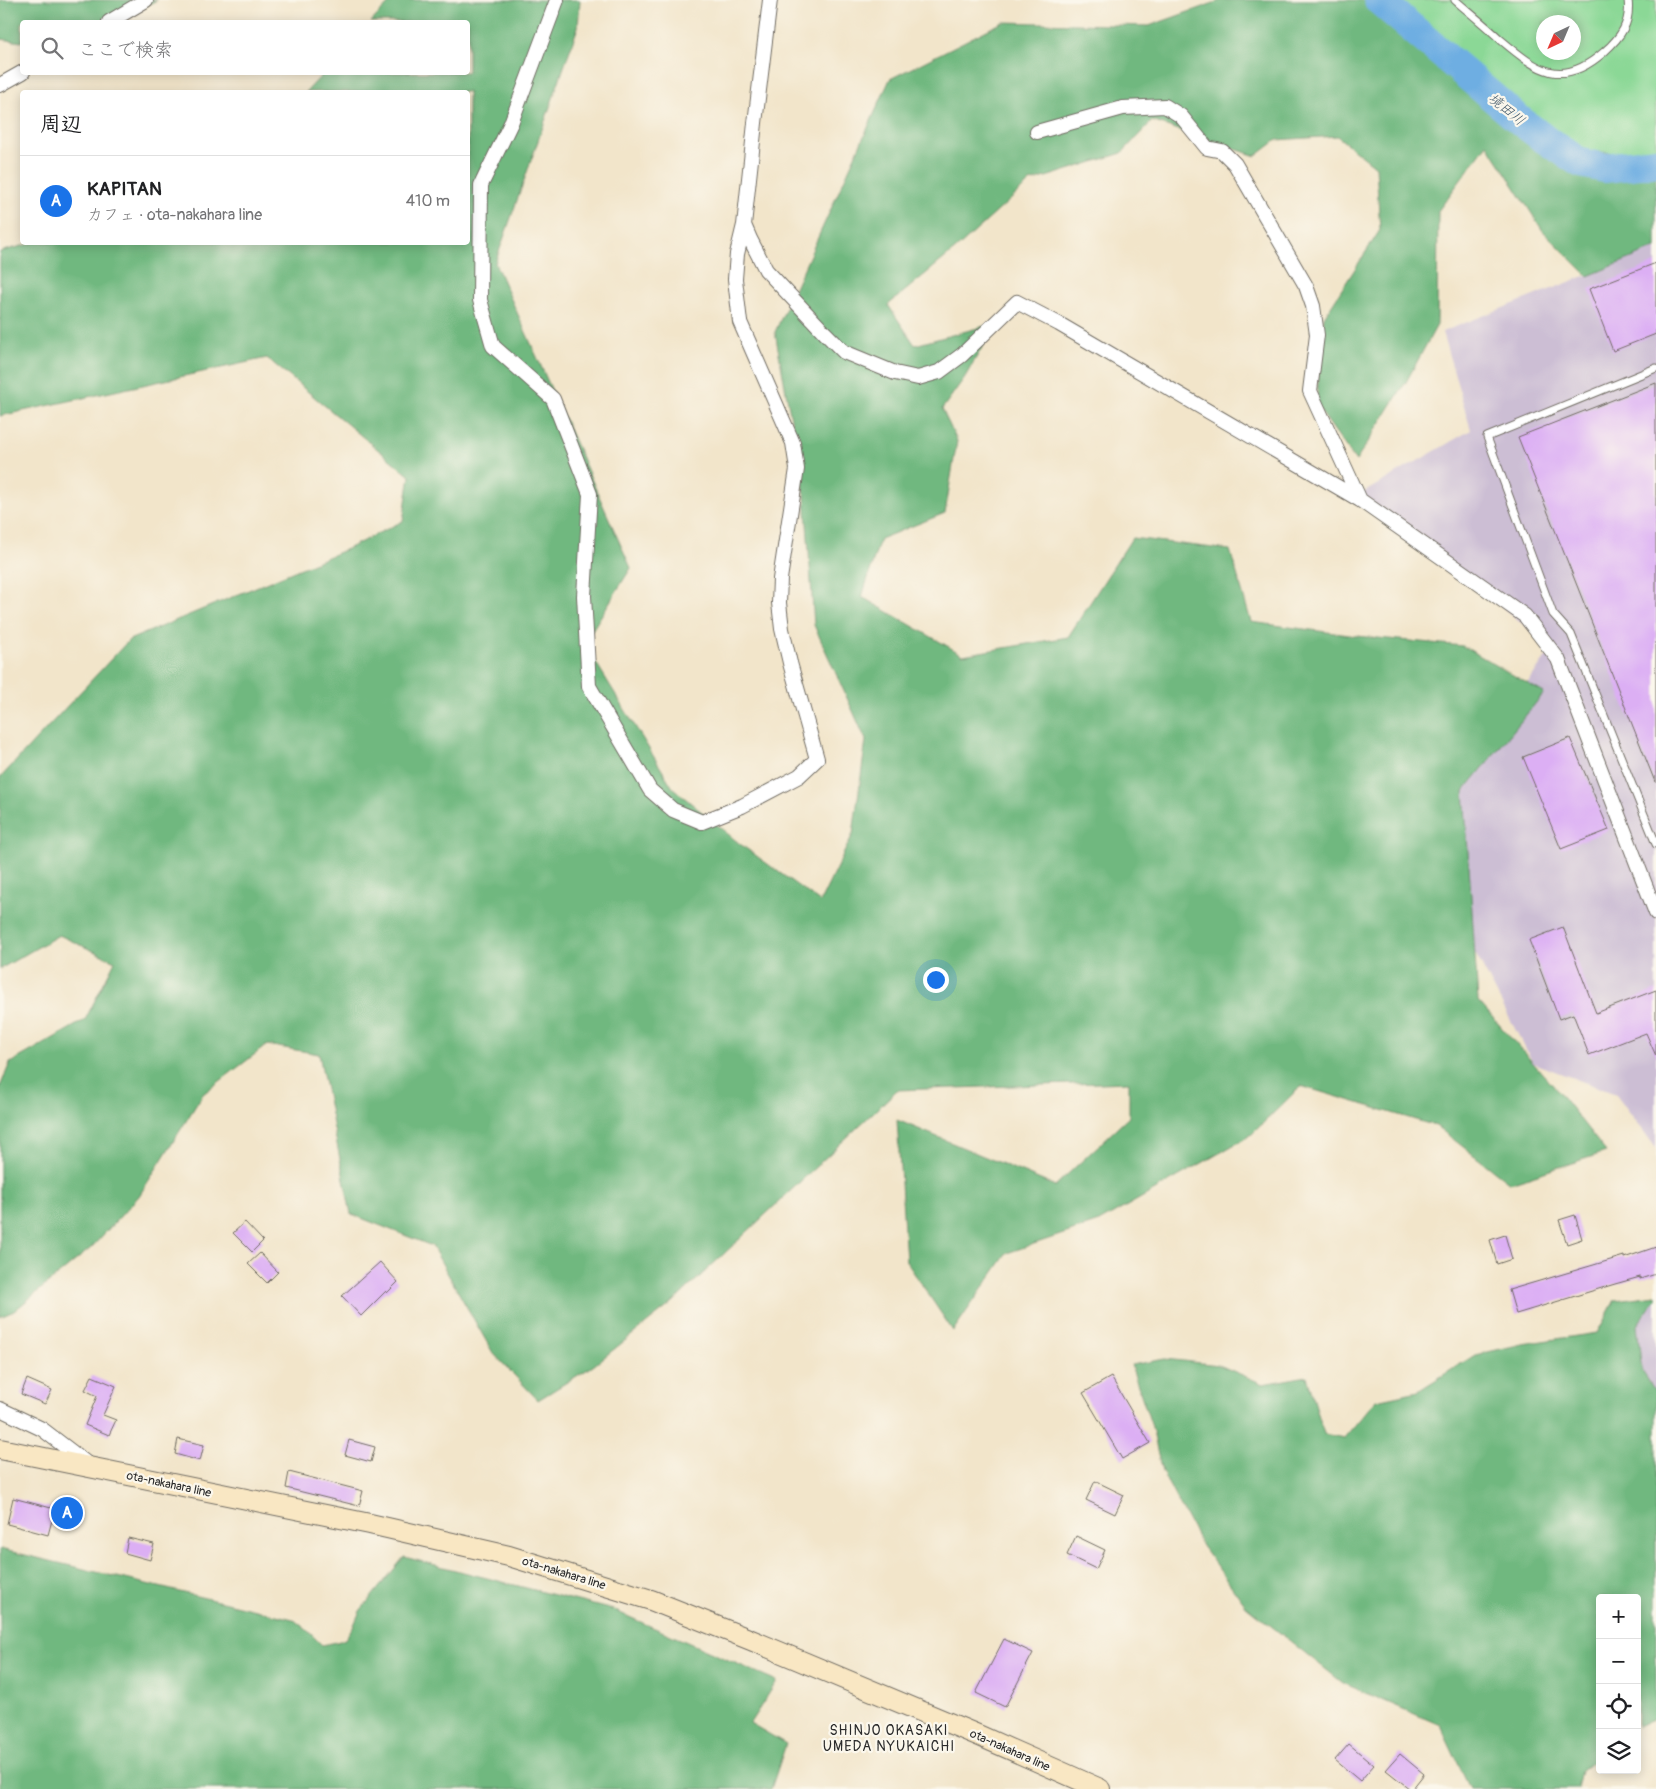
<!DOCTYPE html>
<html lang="ja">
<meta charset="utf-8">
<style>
:root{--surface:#fff;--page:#f2f2f2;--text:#202124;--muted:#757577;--line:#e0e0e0;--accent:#1a73e8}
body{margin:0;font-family:Pangolin,"Klee One",sans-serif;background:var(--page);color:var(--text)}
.controls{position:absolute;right:15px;bottom:15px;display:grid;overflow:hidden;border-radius:5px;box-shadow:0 2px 12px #0003}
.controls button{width:45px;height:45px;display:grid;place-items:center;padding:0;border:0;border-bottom:1px solid var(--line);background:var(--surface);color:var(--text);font:25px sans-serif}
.compass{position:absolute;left:1536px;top:15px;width:45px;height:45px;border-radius:50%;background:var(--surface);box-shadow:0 2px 12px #0003;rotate:224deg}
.you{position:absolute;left:935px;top:979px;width:18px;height:18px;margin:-12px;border:4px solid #fff;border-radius:50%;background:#1a73e8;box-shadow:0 0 0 8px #1a73e833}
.badge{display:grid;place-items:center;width:32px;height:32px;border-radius:50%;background:var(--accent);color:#fff;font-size:16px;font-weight:700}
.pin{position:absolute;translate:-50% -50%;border:2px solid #fff;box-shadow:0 1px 5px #0006}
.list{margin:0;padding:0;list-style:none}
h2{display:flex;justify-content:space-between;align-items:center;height:65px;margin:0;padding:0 20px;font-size:21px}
h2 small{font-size:16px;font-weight:400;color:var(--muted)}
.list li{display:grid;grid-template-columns:32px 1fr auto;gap:15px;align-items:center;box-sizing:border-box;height:90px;padding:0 20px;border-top:1px solid var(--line)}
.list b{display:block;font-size:19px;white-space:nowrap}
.list p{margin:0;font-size:16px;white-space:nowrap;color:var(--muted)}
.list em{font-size:16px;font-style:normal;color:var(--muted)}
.icon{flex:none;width:28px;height:28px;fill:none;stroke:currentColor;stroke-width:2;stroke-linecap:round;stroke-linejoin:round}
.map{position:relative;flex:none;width:1656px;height:1789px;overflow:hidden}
.search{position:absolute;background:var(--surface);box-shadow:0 2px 12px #0003;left:20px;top:20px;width:450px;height:55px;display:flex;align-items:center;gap:12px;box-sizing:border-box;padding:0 18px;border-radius:5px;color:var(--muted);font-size:19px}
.panel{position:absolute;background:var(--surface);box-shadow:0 2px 12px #0003;left:20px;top:90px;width:450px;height:155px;border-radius:5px}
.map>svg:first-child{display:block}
.industrial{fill:#ccbed4}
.green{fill:#8bd896;stroke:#5b8260;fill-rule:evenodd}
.forest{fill:#70b87f;stroke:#4e7255}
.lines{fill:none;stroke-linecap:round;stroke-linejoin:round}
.river{stroke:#6eaee2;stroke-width:30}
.building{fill:#dcaff4}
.service-casing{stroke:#716c63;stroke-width:9}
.minor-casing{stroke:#716c63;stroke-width:16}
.secondary-casing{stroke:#716c63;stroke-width:22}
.service{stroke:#fff;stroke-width:7}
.minor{stroke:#fff;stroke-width:14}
.secondary{stroke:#f9e7c3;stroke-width:20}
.labels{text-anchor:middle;stroke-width:4.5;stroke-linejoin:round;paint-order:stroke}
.street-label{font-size:12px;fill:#2b2b2b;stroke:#fbf7ec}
.water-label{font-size:14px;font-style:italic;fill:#42596b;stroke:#fbf7ec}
.neighbourhood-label{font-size:14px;letter-spacing:1px;fill:#2b2b2b;stroke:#fbf7ec}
</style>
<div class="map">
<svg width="1656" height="1789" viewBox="0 0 1656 1789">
<rect width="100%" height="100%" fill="#fbf7ec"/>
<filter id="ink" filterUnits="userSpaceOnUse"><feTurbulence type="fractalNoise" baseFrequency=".02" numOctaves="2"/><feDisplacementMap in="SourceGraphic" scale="10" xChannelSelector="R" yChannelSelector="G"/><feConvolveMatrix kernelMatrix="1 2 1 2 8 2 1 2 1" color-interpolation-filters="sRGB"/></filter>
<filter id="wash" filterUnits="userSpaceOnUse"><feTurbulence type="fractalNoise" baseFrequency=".0096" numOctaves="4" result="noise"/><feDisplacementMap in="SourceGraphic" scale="20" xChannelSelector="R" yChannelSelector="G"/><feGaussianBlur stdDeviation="1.12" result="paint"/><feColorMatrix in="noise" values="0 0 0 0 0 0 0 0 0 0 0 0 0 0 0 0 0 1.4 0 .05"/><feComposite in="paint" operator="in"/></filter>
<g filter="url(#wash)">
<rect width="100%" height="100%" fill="#f2e5ca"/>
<path class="industrial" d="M1656,248V1148L1616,1094L1533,1063L1430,867L1450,789L1553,648L1361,494L1471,430L1442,332Z
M1656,1297V1477L1632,1307Z"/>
<path class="green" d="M1390,0H1656V155L1581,151L1486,91ZM1544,22H1574V52H1544Z"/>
<path class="forest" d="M0,0H157L115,22H22V42L0,39Z
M392,0H580L578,27L495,263L631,568L584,643L673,788L740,844L820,902L853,834L866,740L814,625L805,495L775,332L890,79L1003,22L1149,26L1222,0H1390L1396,14L1556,147L1656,161V248L1588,276L1543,231L1487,144L1438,211L1437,325L1406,382L1356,461L1316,405L1324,317L1380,230L1376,167L1337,136L1277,140L1256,156L1152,121L1122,153L1030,182L957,248L888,305L915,345L996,323L965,377L942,409L957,441L945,513L880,539L862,597L963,655L1068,637L1132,538L1230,550L1251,622L1357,636L1463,646L1544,693L1464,791L1478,1001L1558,1091L1606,1152L1510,1183L1436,1126L1301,1086L1251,1135L1099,1222L1007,1253L953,1331L906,1261L897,1120L1055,1186L1129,1117V1082L897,1090L671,1304L593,1366L538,1400L493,1353L432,1246L351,1214L319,1054L267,1045L203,1094L139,1196L91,1248L14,1311L0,1317V1087L10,1063L85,1020L115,961L59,935L0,969V778L129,640L347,549L403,521L410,476L267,358L0,416V252L36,242H468V92H306L324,73L468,72V22H371Z
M1656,1295V1299L1637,1325L1642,1371L1656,1392V1719L1637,1728V1598H1600V1756L1581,1771L1577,1789H1470L1440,1725L1343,1683L1246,1606L1202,1546L1162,1472L1152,1427L1131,1365L1165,1359L1219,1365L1263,1384L1307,1376L1324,1434L1344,1438L1376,1400L1418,1391L1475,1355L1522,1344L1597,1333L1615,1300Z
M0,1549L293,1619L308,1631L322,1645L337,1642L345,1639L354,1625L360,1611L404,1557L613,1610L777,1681L750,1723L786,1744L771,1789H0Z"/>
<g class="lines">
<path class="river" d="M1379,0L1517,118L1543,138L1581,163L1605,168L1656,162"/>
</g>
<g id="blocks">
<path class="building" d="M1656,263V334L1613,351L1589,289Z
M1656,383V782H1655L1518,437Z
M1570,738L1609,830L1561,849L1523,757Z
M1563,927L1596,1013L1656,990V1056L1646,1033L1589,1055L1573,1014L1559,1019L1529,940Z
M1575,1215L1582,1239L1567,1244L1559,1220Z
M245,1222L263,1241L252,1252L233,1233Z
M1505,1235L1512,1259L1497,1264L1490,1240Z
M1656,1247V1274L1640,1279V1277L1615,1284L1516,1314L1509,1290L1624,1256V1258Z
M260,1253L278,1272L267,1283L248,1264Z
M380,1262L398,1282L387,1293L386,1291L361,1316L342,1296Z
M92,1376L116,1386L103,1415L116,1420L109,1435L85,1425L97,1396L85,1390Z
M1111,1377L1150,1443L1122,1459L1083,1393Z
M27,1379L52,1390L45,1404L21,1394Z
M178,1439L204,1445L200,1461L175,1454Z
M349,1440L375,1447L371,1462L345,1455Z
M289,1472L363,1491L359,1506L286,1488Z
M1095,1481L1124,1495L1115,1514L1086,1500Z
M13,1498L55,1509L48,1535L7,1524Z
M1076,1536L1105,1550L1096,1569L1067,1555Z
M128,1538L154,1544L150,1560L125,1553Z
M1004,1639L1033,1653L1005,1707L976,1693Z
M1349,1744L1374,1765L1360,1781L1335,1760Z
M1400,1754L1424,1774L1412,1789H1410L1386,1770Z"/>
</g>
</g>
<g filter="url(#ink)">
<use href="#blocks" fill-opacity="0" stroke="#716c63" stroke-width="1"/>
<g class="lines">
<defs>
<path id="service" d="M1455,0C1470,13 1486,26 1501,40C1538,71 1562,89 1604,52C1621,37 1631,23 1628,0
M1656,368L1487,437L1553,614L1571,634L1656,844"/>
<path id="minor" d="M557,0L511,123L481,185L480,300L493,346L553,399L590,494L584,596L589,686L650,790L673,810L702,822L742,806L799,776L817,759L790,663L782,629L779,603L780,579L797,469L793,443L740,322L735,279L737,254L744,225L755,123L770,0
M109,22L146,0
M0,85L23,72
M1037,132L1123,108L1165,106L1181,116L1207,148L1222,151L1235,164L1306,286L1313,306L1317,335L1310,391L1360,500
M744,225L750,239L766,270L825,333L844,352L895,373L918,378L939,372L962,355L1017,302L1059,324L1360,500L1525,616L1558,659L1656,913
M0,1409L42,1429L89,1465"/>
<path id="secondary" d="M0,1449L370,1524L509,1556L651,1600L751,1640L980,1736L1100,1789"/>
</defs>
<use href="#service" class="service-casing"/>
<use href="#minor" class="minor-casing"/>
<use href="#secondary" class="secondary-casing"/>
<use href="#service" class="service"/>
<use href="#minor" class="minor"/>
<use href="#secondary" class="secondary"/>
</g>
</g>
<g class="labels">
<g class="street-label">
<text transform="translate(169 1484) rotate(12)" y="4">ota-nakahara line</text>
<text transform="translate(564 1573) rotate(17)" y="4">ota-nakahara line</text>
<text transform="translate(1010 1750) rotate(24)" y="4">ota-nakahara line</text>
</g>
<g class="water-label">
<text transform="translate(1507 109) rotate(39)" y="5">境田川</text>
</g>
<g class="neighbourhood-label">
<text x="889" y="1735">SHINJO OKASAKI<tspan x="889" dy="16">UMEDA NYUKAICHI</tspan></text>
</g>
</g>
</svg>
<div class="controls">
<button>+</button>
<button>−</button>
<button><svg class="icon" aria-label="locate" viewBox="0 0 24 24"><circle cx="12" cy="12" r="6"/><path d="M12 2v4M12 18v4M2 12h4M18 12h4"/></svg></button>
<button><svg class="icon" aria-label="layers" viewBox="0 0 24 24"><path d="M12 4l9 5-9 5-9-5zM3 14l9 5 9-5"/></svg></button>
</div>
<svg class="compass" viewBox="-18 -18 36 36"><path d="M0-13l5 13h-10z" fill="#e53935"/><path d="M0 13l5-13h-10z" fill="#757577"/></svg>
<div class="you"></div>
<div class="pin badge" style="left:67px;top:1513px">A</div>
<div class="search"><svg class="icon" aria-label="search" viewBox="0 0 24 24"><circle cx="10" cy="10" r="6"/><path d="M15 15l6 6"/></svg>ここで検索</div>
<section class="panel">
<h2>周辺<small></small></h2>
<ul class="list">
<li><span class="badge">A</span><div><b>KAPITAN</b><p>カフェ · ota-nakahara line</p></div><em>410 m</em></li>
</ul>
</section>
</div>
